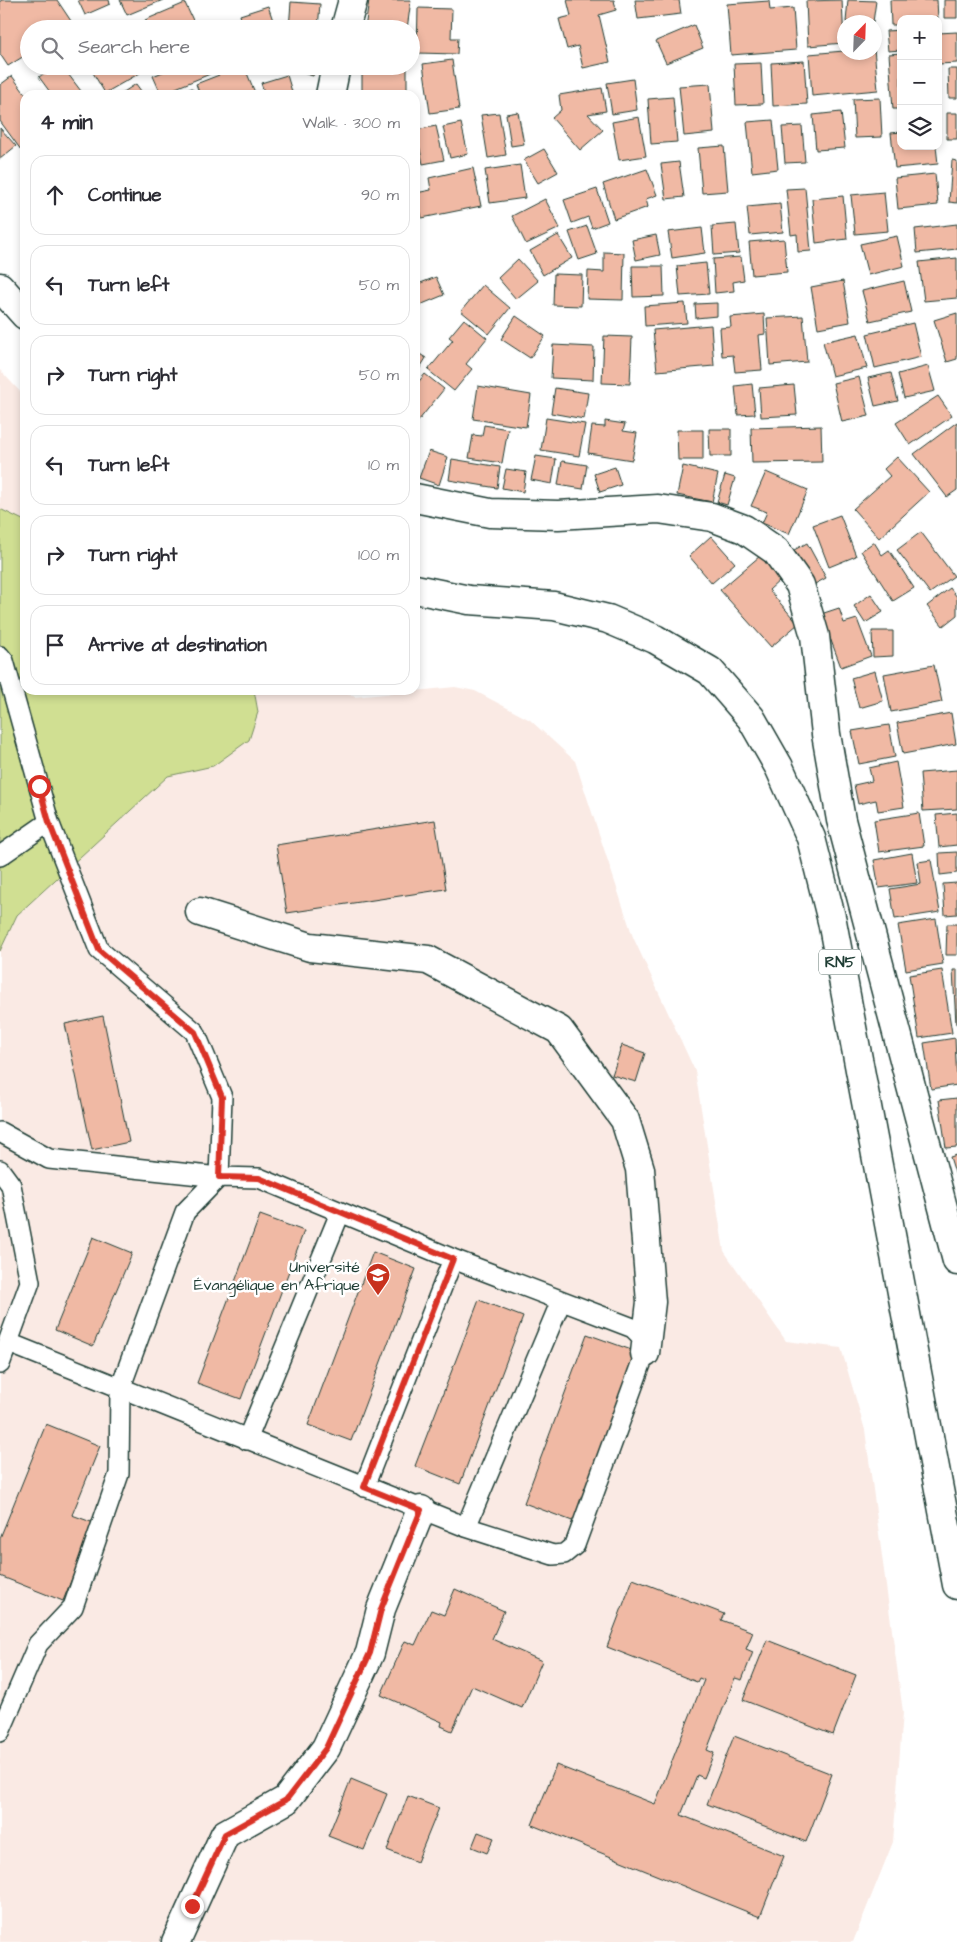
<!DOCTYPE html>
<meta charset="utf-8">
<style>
:root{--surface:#fff;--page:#f2f2f3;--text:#2b2b33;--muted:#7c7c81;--line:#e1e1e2}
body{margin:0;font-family:"Architects Daughter",sans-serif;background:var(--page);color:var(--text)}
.controls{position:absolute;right:15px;top:15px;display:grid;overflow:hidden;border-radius:10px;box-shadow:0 2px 8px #0003}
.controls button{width:45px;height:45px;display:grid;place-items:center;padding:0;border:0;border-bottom:1px solid var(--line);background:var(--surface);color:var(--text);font:25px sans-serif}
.compass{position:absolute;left:837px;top:15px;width:45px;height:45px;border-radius:50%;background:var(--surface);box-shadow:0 2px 8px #0003;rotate:23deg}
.stop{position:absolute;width:15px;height:15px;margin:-11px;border:4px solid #d93025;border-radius:50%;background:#fff}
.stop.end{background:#d93025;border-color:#fff;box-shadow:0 1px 5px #0008}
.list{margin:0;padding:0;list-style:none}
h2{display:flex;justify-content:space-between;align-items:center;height:65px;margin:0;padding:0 20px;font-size:21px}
h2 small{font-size:16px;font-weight:400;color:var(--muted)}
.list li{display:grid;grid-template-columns:32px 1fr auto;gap:15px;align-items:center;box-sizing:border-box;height:80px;margin:0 10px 10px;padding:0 10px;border:1px solid var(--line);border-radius:15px}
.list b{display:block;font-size:19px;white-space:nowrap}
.list em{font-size:16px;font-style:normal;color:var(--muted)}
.icon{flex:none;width:28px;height:28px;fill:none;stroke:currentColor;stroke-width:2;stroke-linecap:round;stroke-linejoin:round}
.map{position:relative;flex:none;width:957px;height:1942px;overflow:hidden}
.search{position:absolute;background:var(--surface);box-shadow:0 2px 8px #0003;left:20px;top:20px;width:400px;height:55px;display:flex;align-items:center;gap:12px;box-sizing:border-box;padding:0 18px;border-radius:28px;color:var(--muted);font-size:19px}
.panel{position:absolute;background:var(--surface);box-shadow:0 2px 8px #0003;left:20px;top:90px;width:400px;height:605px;border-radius:15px}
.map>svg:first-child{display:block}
.built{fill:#faeae4}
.green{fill:#d0df92;stroke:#788e63}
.building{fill:#f0b9a4;stroke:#1f3d34}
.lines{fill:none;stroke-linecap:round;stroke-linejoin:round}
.service-casing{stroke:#1f3d34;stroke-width:22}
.minor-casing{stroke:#1f3d34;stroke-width:31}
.trunk-casing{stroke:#1f3d34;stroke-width:31}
.service{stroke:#fff;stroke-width:19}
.minor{stroke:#fff;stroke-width:28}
.trunk{stroke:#fff;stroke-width:28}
.route{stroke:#d93025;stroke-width:6}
.labels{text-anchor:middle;stroke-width:5;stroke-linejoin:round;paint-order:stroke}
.shield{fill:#fff;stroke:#627771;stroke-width:1}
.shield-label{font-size:15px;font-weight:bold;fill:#1f3d34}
.poi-label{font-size:16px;fill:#1f3d34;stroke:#fff;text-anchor:end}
</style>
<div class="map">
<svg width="957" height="1942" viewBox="0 0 957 1942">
<rect width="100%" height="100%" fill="#fff"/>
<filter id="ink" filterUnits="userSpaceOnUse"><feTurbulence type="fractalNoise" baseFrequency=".02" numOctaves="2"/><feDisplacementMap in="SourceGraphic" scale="10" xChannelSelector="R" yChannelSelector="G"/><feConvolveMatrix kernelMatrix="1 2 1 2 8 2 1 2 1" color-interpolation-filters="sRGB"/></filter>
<g filter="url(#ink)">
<path class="built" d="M0,370L25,397V521L0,509Z
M455,687L475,691L530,720L575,761L633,937L695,1071L724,1251L786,1341L841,1348L865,1430L903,1712L893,1842L853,1942H0V951L17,915L168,776L213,766L258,712L254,690H342L355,697Z"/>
<path class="green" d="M0,509L25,521V690H254L258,712L249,740L213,766L168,776L17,915L0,951Z"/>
<path class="building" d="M2,0H57L73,24L66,29H29V53L8,66L0,54V1Z
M78,0H109L110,4L85,15Z
M120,0H163L127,15Z
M369,0H411L407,29H365Z
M567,0H614L616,10L599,15L610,62L583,68L578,46L567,49L559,19L571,16Z
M635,0H679L681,14L638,19Z
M842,0L844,43L808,46L806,1Z
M848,0L876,1L873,22H846Z
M890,0H937L938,19H901V25H891Z
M944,0H957V18H944Z
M769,1L770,10L793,8L796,50L731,55L727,4Z
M291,2L320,4L318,29H289Z
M185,3L197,29H149L145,20Z
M268,6L276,29H244L240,15Z
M418,8L452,9L451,38H458L457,54L417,53Z
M694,25L703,48L666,63L656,41Z
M901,30V50L888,51L886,31Z
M957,32V63L939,64L938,33Z
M874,49L878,90L812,96L809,54L844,51L874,52Z
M901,53V109H893L889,54Z
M452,60L459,109L430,113L423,64Z
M804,61L807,104L773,106L771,63Z
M761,63L763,104L736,105L734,64Z
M54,66H62L84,95H46L50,92L39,77Z
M89,66H137L140,73L105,93Z
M177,66H207L210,74L161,94L153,76Z
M215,66H244L256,95H200L196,84L219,75Z
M256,66H269L258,70Z
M286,66H316L313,76L286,68Z
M362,66H407V95H362Z
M948,69H957V98H949Z
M287,75L293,95H265L261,83Z
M12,76L26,95L25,147L21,150L0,121V85Z
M633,79L637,110L612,114L607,83Z
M136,84L144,95H119Z
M710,84L714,133L684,136L679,86Z
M192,88L195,95H175Z
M602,88L606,111L588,114L603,130L580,150L552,118L561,110L559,95Z
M673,97L677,142L651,144L648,99Z
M880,98L882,137L855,138L853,99Z
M518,112L524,144L511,146L506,114Z
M841,112L845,148L816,150L813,115Z
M499,113L506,155L488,158L481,115Z
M947,113H957V139H947Z
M639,117L646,156L619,160L612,122Z
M773,120L778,169L752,172L747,122Z
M461,123L468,154L450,158L443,127Z
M436,126L444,160L423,164L416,130Z
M802,126L805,162L785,163L782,127Z
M0,128L16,146L0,159Z
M901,132V146H936L938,164L895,168L891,133Z
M724,146L728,191L702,193L698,148Z
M544,149L558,172L538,183L524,160Z
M952,160L957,161V203L949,202Z
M415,161L419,180L415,181Z
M679,162L684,197L666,199L661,164Z
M520,165L525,198L490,203L485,170Z
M473,168L481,206L422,218L416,193L431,190L429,178Z
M647,169L657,195L646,199L648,207L614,219L603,184Z
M935,174L938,205L898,209L895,178Z
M805,188L811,251L798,252L797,234L791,235L786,189Z
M597,189L608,222L592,228L588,217L572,223L564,200Z
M884,192L888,231L855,234L851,195Z
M843,196L847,239L816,243L812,199Z
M545,199L560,228L526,244L512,216Z
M780,204L783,232L750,235L747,207Z
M736,224L739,253L714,255L712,226Z
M957,224V249L917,253L915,229Z
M587,226L597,254L579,260L569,232Z
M702,228L705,253L672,258L668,232Z
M558,235L572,258L543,275L530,251Z
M656,235L660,255L636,260L632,240Z
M897,236L904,266L868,275L860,244Z
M784,239L787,272L752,275L749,242Z
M604,252L624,253L623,300L587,299L588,271L604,272Z
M741,257L744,280L733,282L734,291L715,293L713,259Z
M957,258V298L924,301L919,262Z
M518,259L538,281L516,299L498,278Z
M706,263L709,294L680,296L677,266Z
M632,266H663L664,296L633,297Z
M554,274L582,275L581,306L553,305Z
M436,277L444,295L415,307V278L418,284Z
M843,281L850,322L818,328L811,287Z
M904,281L911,312L870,321L862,291Z
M483,285L510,308L489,334L461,311Z
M685,303L687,323L645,326L644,306Z
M717,303V316L696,318L695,304Z
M957,313V359L947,362L934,320Z
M764,314L765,334L759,335L762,370L735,372L733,355L722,356L720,328L731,327L730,317Z
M516,316L545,336L530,358L501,339Z
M803,316L807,362L770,365L767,318Z
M464,319L487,338L466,364L472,369L454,391L428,370L453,340L449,337Z
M913,323L921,357L875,368L867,334Z
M711,325L714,366L657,371L653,330Z
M858,334L867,368L832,376L823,342Z
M604,336L632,337L630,384L602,383Z
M553,345L594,347L593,380L551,378Z
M415,351L426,358L415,376Z
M928,366L935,391L904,398L898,374Z
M891,373L898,401L875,406L868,378Z
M425,374L444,389L415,425V386Z
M859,377L869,416L842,422L833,383Z
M752,384L755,414L738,415L735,386Z
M794,385L797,415L761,417L759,388Z
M478,386L531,395L526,427L473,419Z
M555,388L588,393L584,419L551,413Z
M938,396L952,416L910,445L896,423Z
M546,418L585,424L579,456L541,450Z
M605,421L625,424L623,431L637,433L632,460L588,453L592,426L605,427Z
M957,422V490L947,497L914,454Z
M484,425L508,429L502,463L469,458L473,435L482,436Z
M821,426L822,462L752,463L751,428Z
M709,429H731V456H710Z
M677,430H703V460H678Z
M429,451L448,457L439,485L419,478Z
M536,456L556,459L552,484L531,480Z
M897,457L929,492L879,538L853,509L890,476L884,469Z
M452,459L500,467L497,488L449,480Z
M562,461L587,465L583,489L558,485Z
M683,466L718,474L712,502L677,495Z
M615,467L621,485L600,492L594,474Z
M506,469L526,472L523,492L502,488Z
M766,472L808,490L789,534L762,523L767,512L751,506Z
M725,475L735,478L727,505L717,502Z
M840,515L856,556L829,567L813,525Z
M921,532L954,576L930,593L897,550Z
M711,536L735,563L712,583L689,556Z
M874,542L882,555L889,550L914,588L893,601L861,551Z
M807,543L826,578L813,585L794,550Z
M760,556L780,580L769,590L798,624L771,647L720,590Z
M950,588L957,597V615L943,626L927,606Z
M871,594L883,612L865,623L854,606Z
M839,608L844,623L857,619L871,656L841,667L821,614Z
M872,631H893V656L873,657Z
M934,665L942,702L891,712L884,674Z
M875,671L883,701L859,708L851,678Z
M951,713L956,744L903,754L897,723Z
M889,725L895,757L859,764L852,731Z
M896,762L904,807L878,811L876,800L858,804L854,785L872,781L869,768Z
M957,770V809L923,811L920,773Z
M919,813L924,846L879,852L874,820Z
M957,813V845L939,847L936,815Z
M435,820L446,889L287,913L276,845Z
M957,852V873L940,875L939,853Z
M912,853L917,883L879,888L874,860Z
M931,860L940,912L895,919L890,889L921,884L918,862Z
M957,883V914L945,915L943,884Z
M936,919L943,964L906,970L898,925Z
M947,924H957V955H946Z
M942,970L952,1033L919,1038L909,975Z
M953,970H957V1024H956Z
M103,1016L129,1142L92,1150L65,1024Z
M955,1038L957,1085L931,1089L924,1043Z
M622,1045L645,1053L636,1082L612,1075Z
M957,1098V1147L946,1148L939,1100Z
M957,1155V1179L950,1157Z
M260,1215L304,1231L241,1399L197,1383Z
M93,1237L132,1253L93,1346L55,1330Z
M373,1252L416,1269L351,1441L308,1425Z
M479,1300L523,1317L460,1484L415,1466Z
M587,1334L637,1352L575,1522L524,1503Z
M46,1424L100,1446L72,1515L94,1523L63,1601L0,1576V1538Z
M633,1579L724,1614L721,1620L753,1632L746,1649L753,1652L742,1680L735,1678L707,1750L714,1753L704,1778L697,1775L681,1815L784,1856L760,1917L532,1825L556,1765L655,1804L704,1680L699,1678L697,1682L607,1647Z
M455,1589L504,1611L492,1639L542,1661L522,1708L472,1686L452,1731L441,1726L442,1722L381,1695L405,1641L415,1645L431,1610L444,1615Z
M767,1640L856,1675L833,1735L743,1700Z
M734,1736L832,1774L806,1842L707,1804Z
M351,1779L387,1794L364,1850L328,1836Z
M408,1796L439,1808L417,1862L387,1850Z
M478,1832L494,1838L487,1853L472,1847Z"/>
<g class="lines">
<defs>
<path id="service" d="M0,656L4,661L49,822L0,856
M0,1132L49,1159L219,1177L259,1178L453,1259L633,1328L642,1337L645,1353L575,1545L564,1554L553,1555L466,1527L9,1343
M0,1170L11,1185L30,1282L0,1364
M247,1440L340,1213
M364,1487L453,1259
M466,1527L561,1301
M0,1732L38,1644L73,1607L119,1474L120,1389L185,1212L219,1177L222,1097L195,1032L99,950L49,822"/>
<path id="minor" d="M345,29L353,0
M330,95L336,66
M415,498L490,513L558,515L658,509L712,517L744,529L776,551L800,585L815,636L826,734L841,820L957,1261
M200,912L310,947L428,960L559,1030L625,1120L640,1169L651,1302L645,1353
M176,1942L225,1834L286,1800L326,1748L370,1653L381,1609L421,1510"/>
<path id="trunk" d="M0,287L25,315
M415,589L469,600L554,606L608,619L655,639L710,671L751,718L779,767L811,838L832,921L957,1585"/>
</defs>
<use href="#service" class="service-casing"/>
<use href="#minor" class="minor-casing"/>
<use href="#trunk" class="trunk-casing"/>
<use href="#service" class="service"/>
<use href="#minor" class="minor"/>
<use href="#trunk" class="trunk"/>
</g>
</g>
<g class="lines" filter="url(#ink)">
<path class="route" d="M39,786L49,822L99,950L195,1032L222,1097L219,1177L259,1178L453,1259L364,1487L421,1510L381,1609L370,1653L326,1748L286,1800L225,1834L192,1906"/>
</g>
<defs>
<symbol id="university-pin" viewBox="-11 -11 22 30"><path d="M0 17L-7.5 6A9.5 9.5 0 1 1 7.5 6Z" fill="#c8321e" stroke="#fff"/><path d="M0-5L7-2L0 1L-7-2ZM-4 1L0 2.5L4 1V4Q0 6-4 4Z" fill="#fff"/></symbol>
</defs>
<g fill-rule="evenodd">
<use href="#university-pin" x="364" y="1261" width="28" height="38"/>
</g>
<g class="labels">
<rect class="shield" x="819" y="949.5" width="42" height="25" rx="4"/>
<g class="shield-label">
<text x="840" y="967">RN5</text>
</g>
<g class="poi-label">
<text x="360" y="1272">Université<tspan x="360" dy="18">Évangélique en Afrique</tspan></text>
</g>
</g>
</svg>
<div class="controls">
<button>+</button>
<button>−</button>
<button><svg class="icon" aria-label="layers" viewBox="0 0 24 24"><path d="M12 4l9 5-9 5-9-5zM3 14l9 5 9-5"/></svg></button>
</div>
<svg class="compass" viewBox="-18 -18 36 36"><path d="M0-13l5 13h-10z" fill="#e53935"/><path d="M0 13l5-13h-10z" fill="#7c7c81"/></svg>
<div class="stop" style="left:39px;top:786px"></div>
<div class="stop end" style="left:192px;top:1906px"></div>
<div class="search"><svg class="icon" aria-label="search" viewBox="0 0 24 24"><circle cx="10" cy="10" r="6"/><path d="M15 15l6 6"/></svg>Search here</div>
<section class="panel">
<h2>4 min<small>Walk · 300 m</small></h2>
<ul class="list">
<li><svg class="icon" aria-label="ahead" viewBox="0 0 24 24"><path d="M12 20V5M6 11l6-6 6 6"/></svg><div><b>Continue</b></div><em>90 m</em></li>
<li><svg class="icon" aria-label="left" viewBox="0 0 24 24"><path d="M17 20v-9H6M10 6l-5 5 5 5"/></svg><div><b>Turn left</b></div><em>50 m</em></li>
<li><svg class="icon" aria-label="right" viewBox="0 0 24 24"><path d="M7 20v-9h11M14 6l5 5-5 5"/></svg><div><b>Turn right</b></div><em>50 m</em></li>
<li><svg class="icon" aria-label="left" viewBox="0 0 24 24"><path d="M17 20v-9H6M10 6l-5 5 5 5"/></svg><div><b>Turn left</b></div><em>10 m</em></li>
<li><svg class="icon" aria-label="right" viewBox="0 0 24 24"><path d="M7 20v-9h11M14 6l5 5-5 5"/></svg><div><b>Turn right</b></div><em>100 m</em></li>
<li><svg class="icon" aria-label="arrive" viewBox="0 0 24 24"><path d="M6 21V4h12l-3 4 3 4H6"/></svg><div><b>Arrive at destination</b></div></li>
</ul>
</section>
</div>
